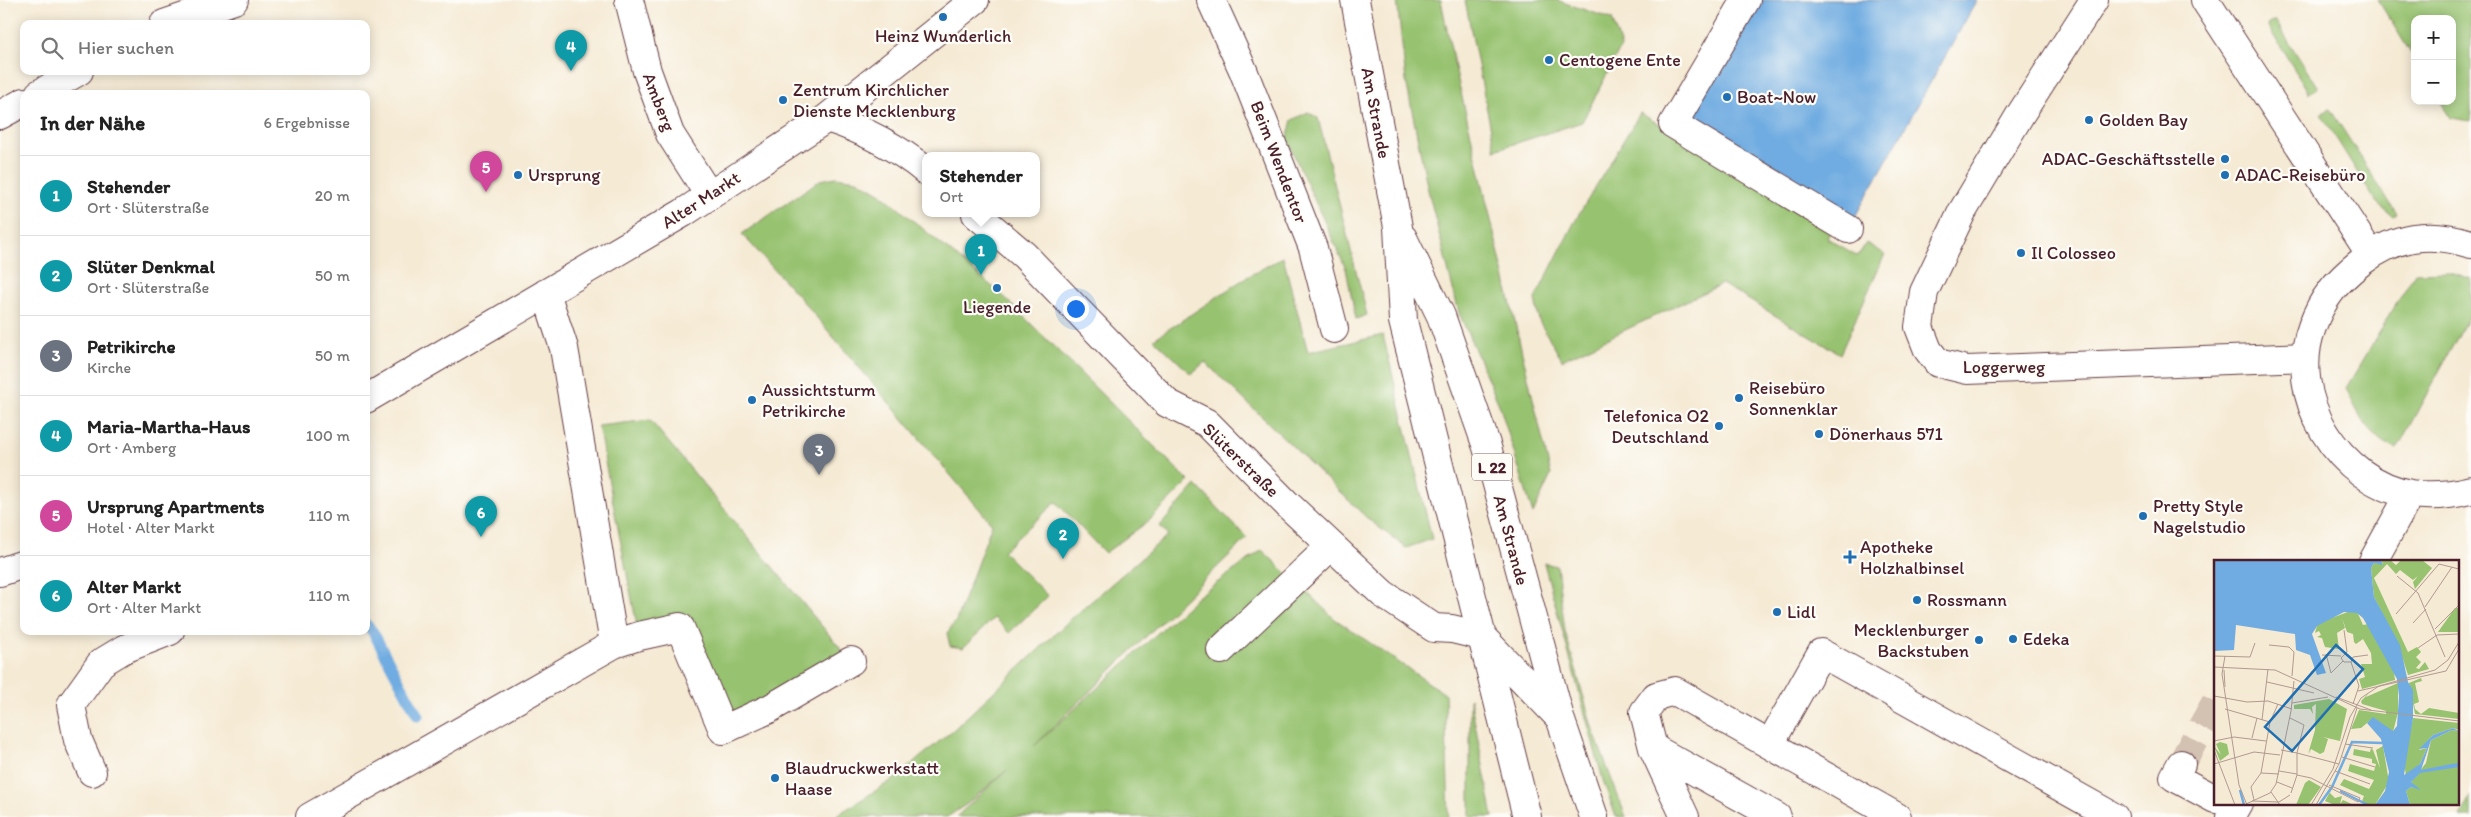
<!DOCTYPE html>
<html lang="de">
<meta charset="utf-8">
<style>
:root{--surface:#fff;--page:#f2f2f2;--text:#222;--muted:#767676;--line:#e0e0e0;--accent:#2563eb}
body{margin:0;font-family:Itim,sans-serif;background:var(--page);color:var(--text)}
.controls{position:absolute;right:15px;top:15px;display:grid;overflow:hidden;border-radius:10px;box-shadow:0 2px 12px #0003}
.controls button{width:45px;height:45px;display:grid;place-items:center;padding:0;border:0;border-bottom:1px solid var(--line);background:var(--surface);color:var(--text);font:25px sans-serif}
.you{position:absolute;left:1075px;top:308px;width:18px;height:18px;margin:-12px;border:4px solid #fff;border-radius:50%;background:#1a73e8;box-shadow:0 0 0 8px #1a73e833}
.badge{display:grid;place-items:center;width:32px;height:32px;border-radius:50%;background:var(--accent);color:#fff;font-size:16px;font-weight:700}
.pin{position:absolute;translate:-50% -41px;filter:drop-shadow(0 1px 2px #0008)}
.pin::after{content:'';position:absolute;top:26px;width:18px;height:15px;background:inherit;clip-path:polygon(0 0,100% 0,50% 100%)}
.popup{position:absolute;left:922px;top:152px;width:118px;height:65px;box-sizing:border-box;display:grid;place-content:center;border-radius:10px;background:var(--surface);filter:drop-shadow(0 1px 4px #0005);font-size:16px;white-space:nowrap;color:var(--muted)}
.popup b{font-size:19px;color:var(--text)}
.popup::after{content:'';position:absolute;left:50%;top:100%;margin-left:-10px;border:10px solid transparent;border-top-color:var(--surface)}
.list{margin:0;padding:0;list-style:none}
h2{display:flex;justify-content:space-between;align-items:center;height:65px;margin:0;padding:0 20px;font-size:21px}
h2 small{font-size:16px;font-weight:400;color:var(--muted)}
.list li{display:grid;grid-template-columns:32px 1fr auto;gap:15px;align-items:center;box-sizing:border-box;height:80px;padding:0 20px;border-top:1px solid var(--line)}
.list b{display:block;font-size:19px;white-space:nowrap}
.list p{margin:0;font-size:16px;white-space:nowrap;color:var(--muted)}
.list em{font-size:16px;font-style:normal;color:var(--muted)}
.icon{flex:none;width:28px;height:28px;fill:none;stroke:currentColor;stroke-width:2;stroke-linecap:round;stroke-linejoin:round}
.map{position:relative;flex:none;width:2471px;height:817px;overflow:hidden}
.search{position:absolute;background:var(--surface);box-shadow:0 2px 12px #0003;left:20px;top:20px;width:350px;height:55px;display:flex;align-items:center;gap:12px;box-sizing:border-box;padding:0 18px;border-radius:10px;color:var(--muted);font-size:19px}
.panel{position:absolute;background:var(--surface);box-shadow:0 2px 12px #0003;left:20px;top:90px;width:350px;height:545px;border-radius:10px}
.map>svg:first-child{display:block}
.green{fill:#97c270;stroke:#70704e}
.water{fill:#70ace1;stroke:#5d6686}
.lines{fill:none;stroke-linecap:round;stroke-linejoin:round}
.stream{stroke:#70ace1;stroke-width:11}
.minor-tunnel{stroke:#d3c1b2;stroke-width:28;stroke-dasharray:28 14;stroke-linecap:butt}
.minor-casing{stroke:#643d44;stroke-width:30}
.major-casing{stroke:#643d44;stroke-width:30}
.minor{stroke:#fff;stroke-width:28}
.major{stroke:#fff;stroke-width:28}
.poi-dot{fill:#1f6fb2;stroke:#fdfcf7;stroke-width:2}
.labels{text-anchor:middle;stroke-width:4.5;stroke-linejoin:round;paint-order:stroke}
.shield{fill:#fdfcf7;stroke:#806168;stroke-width:1}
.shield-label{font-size:16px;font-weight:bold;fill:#4a1f2b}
.poi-label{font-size:18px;fill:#4a1f2b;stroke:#fdfcf7;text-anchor:start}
.street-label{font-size:18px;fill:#4a1f2b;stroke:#fdfcf7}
.inset-river{fill:none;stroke:#70ace1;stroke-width:2.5}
.inset-road{fill:none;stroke:#b19990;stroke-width:1}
.view{fill:#1f6fb2;fill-opacity:0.15;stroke:#1f6fb2;stroke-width:2.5}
.inset-edge{fill:none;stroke:#4a1f2b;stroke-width:2.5}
</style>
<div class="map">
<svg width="2471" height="817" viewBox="0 0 2471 817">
<rect width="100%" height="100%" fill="#fdfcf7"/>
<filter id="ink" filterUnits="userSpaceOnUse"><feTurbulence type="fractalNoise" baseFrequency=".02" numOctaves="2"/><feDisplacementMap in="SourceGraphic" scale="10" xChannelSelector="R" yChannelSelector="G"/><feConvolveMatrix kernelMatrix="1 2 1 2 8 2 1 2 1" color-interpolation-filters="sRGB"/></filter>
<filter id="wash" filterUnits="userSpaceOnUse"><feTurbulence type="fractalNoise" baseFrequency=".0096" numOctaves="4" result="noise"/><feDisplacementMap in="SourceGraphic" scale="20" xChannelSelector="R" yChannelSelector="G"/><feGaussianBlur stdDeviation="1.12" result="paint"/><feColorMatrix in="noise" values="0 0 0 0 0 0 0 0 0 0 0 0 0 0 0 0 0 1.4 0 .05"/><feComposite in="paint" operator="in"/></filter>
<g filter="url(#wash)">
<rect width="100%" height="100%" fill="#f5ead4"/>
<path class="green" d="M1397,0H1441L1453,59L1551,475L1533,514L1500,407L1459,313L1428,190L1406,81Z
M1465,0H1556L1612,19L1621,47L1582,122L1495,150Z
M2378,0H2471V121L2451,118L2440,101H2452V19H2415V60Z
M2275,20L2318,88L2309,93L2267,25Z
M2330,109L2397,214L2393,216L2376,202L2321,114Z
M1308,112L1318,118L1367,315L1356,319L1346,269L1287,140L1292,120Z
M1640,113L1834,226L1827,238L1858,256L1866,243L1885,254L1840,354L1722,284L1562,360L1539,321L1535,299L1575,221Z
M836,177L857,180L880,193L1000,293L1189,481L1150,520L1105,553L1056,502L1003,551L1048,596L1009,633L994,618L963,648L950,646L947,633L956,621L992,524L801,299L742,234L820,180Z
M1283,257L1308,352L1383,335L1432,539L1406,548L1368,519L1205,362L1191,374L1154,339L1247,277Z
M2451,272L2471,279V312L2397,449C2370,440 2357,412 2346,388L2415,273Z
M650,420L851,661L723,730L680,628L639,636L598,426Z
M1196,485L1247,538L1034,746L1196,598L1262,550L1335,619L1445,694L1449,817H956L1007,770L967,804L947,817H834L894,779L953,730L1071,619L1168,535L1160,526Z
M1544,563L1557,566L1565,631L1593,730L1626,817H1616L1603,780Z
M1470,698L1493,817H1470Z
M2471,796V817H2460Z"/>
<path class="water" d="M1746,0H1977L1848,229L1673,124Z"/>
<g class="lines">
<path class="stream" d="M366,624L373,632L418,716"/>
</g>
</g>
<g filter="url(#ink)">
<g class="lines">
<path class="minor-tunnel" d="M2181,764L2215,703"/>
<defs>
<path id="minor" d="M629,0L647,71L670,134L709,195
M1211,0L1243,70L1313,248L1334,329
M1746,0L1673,124L1848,229
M2094,0L2020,115L1962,212L1924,292L1919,327L1928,350L1938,363L1967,370L2305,357
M2205,0L2371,255
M164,24L234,0
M39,94L79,71
M0,115L24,102
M827,118C864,130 896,146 926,171
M976,214L1024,255L1167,403L1207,423L1287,504L1383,594L1434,628L1452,629L1481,636
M2471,244C2429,230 2395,236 2361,262C2337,281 2322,298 2312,327C2286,397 2339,482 2411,494C2432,497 2451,495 2471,490
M546,293L564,348L614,644
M366,399L683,213L827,118L975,0
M2373,561L2410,494
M0,572L24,564
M1221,650L1331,546
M1770,744L1821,653L2114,817
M1653,748L1777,817
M2181,764L2174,777L2215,799
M92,772L78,740L71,705L101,663L124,649L170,631
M310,817L614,644L639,636L680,627L723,730L769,709L851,661
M1685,817L1653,748L1644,712L1656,696L1675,691L1897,817
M2230,817L2238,803"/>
<path id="major" d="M1355,0L1398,227L1403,321L1527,817
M1403,238L1441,316L1487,447L1560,718L1594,817
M1481,636L1557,715"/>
</defs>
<use href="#minor" class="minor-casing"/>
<use href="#major" class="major-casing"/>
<use href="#minor" class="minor"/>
<use href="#major" class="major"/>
</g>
</g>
<g class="poi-dot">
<circle cx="943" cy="17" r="5"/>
<circle cx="1549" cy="60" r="5"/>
<circle cx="1727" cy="97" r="5"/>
<circle cx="783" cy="100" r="5"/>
<circle cx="2089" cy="120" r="5"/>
<circle cx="2225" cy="159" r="5"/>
<circle cx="518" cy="175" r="5"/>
<circle cx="2225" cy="175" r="5"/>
<circle cx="2021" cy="253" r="5"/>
<circle cx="997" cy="288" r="5"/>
<circle cx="1739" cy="398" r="5"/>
<circle cx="752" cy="400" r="5"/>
<circle cx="1719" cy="426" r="5"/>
<circle cx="1819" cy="434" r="5"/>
<circle cx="2143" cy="516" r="5"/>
<path d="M1847.5 549.5h5v5h5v5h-5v5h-5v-5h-5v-5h5z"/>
<circle cx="1917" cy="600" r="5"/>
<circle cx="1777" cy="612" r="5"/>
<circle cx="2013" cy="639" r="5"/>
<circle cx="1979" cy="640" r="5"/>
<circle cx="775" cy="778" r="5"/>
</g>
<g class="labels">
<rect class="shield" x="1472" y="453.5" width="40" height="27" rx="4"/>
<g class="shield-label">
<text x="1492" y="473">L 22</text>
</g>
<g class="poi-label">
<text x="943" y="42" text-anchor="middle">Heinz Wunderlich</text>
<text x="1559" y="66">Centogene Ente</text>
<text x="793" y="96">Zentrum Kirchlicher<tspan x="793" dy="21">Dienste Mecklenburg</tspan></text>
<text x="1737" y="103">Boat~Now</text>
<text x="2099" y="126">Golden Bay</text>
<text x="2215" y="165" text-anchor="end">ADAC-Geschäftsstelle</text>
<text x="528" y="181">Ursprung</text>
<text x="2235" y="181">ADAC-Reisebüro</text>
<text x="2031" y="259">Il Colosseo</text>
<text x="997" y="313" text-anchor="middle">Liegende</text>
<text x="1749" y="394">Reisebüro<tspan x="1749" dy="21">Sonnenklar</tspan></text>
<text x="762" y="396">Aussichtsturm<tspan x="762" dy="21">Petrikirche</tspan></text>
<text x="1709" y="422" text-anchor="end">Telefonica O2<tspan x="1709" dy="21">Deutschland</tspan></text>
<text x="1829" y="440">Dönerhaus 571</text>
<text x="2153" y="512">Pretty Style<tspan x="2153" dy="21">Nagelstudio</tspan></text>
<text x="1860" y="553">Apotheke<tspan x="1860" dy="21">Holzhalbinsel</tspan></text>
<text x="1927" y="606">Rossmann</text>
<text x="1787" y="618">Lidl</text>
<text x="1969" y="636" text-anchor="end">Mecklenburger<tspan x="1969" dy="21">Backstuben</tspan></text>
<text x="2023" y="645">Edeka</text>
<text x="785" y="774">Blaudruckwerkstatt<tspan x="785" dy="21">Haase</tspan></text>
</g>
<g class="street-label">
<text transform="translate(659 102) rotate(69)" y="6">Amberg</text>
<text transform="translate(1376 113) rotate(79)" y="6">Am Strande</text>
<text transform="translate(1279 162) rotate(69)" y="6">Beim Wendentor</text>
<text transform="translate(701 200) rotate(-33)" y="6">Alter Markt</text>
<text x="2004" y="373">Loggerweg</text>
<text transform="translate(1241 460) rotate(44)" y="6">Slüterstraße</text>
<text transform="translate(1511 540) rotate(75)" y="6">Am Strande</text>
</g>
</g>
<g transform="translate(2214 560)">
<rect width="245" height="245" fill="#f5ead4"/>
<path d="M167,0H176L182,5L187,0H208L218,8L201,29L199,22L204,16L199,20L186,10L182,14L173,4L160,18L194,92L203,87L207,92L202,97L207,102L202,108L205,109L211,102L215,109L194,115L184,84L160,37L157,8L160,3L169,4ZM241,48H245V72H224ZM142,49L149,65L155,64L180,112L181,120L148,129L145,119L151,117L147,104H158L157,93L149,79L142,84L140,82L139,74L133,72L128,58L131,68L123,73L125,89L111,87L108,78L103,77L107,75L105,71L101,73L103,66L100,72L104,63ZM207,118L208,121L201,123L205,142L200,144L201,149L207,154L215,148L245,153V159L201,154L195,123ZM184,123V152L179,172L159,158L147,168L137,169L145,150L172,154V151L148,144L147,141L155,133L152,137ZM115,139L133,149L126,181L109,177L114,179L110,192L106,194L97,189L95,194L96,189L94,194L101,170L102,144L98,147L99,154L96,149H80V145ZM199,158L245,163V170L239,168L219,175L205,190L213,188L206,204L192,216L190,202ZM238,170L245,171V245H196L192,231L197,227L202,228L197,222L212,203L217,180ZM6,182L13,184L15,194L6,201L0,186L7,195L2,184ZM169,186L175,222L161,245H153L148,241L150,236L126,225L130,219L155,229L160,220L134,211L136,204L160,211L162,204L158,203V199L139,195L140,189L156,192L157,188L159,190L166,208L162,190ZM95,220L107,227L94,245H82L91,223ZM117,230L116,233L121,238L128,236L126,244L129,240L140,245H121L111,241Z" fill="#97c270"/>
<path d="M0,0H167L169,5L160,3L157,8L160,37L186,85L194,122L199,130V158L190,215L206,204L213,188L205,189L219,175L239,168L245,171L238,170L217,180L207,210L237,204L245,203V207L206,213L197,222L207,230L197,227L192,231L196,245H161L171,231L175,212L167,179L153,163L159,157L179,171L183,166L185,136L183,119L149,58L143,53L130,52L103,66L98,74L112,113L103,115L96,95L82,90L81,74L22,65L20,90L0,91Z" fill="#70ace1"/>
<path class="inset-river" d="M26,230L30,245M126,231L154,245M105,245L118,227L138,182L168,183"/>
<path class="inset-road" d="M183,16L204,33L231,97M211,47L238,7M182,54L225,4L245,9M199,63L212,49M221,69L245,45M130,70L133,92L127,98L130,102H137M55,85L75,87L80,92L78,116M204,88L223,75L245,74M112,94L117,113L129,101M108,95L127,96M0,96L36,97L41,83M11,96L8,114L25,225L33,245M0,107L61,110L146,149L245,161M10,110L11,127M232,111L245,89M53,122L100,133M144,131L232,111M0,136L33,142L54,141L78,149M122,137L157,150M78,143L114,137M139,144L145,126L137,102L139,97L154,95M11,149L56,162M76,158L90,165M48,160L54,109M38,178L43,158M0,181L20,177L52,181M131,184L159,188M0,190L21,245M67,190L83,193M83,193L125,204M128,197L161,207M0,204L40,192L66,195M65,211L83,214M121,211L156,224M47,213L65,214M83,215L97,218L144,242L146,238L115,225M63,222L78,228M57,232L66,245M77,233L83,215V193L90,165M40,240L37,227L47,213L56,162L64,144M38,241L65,242L76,235M32,244L56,233L62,224L77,151L80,121M97,245L119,209L136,157L147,138L165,126L221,110L234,100L245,82M102,245L125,204L143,148"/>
<path class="view" d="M122,85L149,109L78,191L51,167Z"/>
<rect width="245" height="245" class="inset-edge"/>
</g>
</svg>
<div class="controls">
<button>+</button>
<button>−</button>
</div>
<div class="you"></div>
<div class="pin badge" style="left:981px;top:275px;background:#0f9aa8">1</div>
<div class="popup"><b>Stehender</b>Ort</div>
<div class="pin badge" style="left:1063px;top:559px;background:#0f9aa8">2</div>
<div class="pin badge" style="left:819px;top:475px;background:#6b7280">3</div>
<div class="pin badge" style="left:571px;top:71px;background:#0f9aa8">4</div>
<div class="pin badge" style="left:486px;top:192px;background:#d1479c">5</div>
<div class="pin badge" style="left:481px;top:537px;background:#0f9aa8">6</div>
<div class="search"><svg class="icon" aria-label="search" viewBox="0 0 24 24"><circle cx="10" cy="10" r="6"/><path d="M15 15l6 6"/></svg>Hier suchen</div>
<section class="panel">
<h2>In der Nähe<small>6 Ergebnisse</small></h2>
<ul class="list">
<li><span class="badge" style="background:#0f9aa8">1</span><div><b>Stehender</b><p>Ort · Slüterstraße</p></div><em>20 m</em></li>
<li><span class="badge" style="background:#0f9aa8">2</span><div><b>Slüter Denkmal</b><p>Ort · Slüterstraße</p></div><em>50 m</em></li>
<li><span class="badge" style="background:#6b7280">3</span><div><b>Petrikirche</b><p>Kirche</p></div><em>50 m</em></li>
<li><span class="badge" style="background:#0f9aa8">4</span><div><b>Maria-Martha-Haus</b><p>Ort · Amberg</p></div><em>100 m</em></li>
<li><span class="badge" style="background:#d1479c">5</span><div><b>Ursprung Apartments</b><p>Hotel · Alter Markt</p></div><em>110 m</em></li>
<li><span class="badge" style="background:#0f9aa8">6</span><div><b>Alter Markt</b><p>Ort · Alter Markt</p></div><em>110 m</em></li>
</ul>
</section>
</div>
